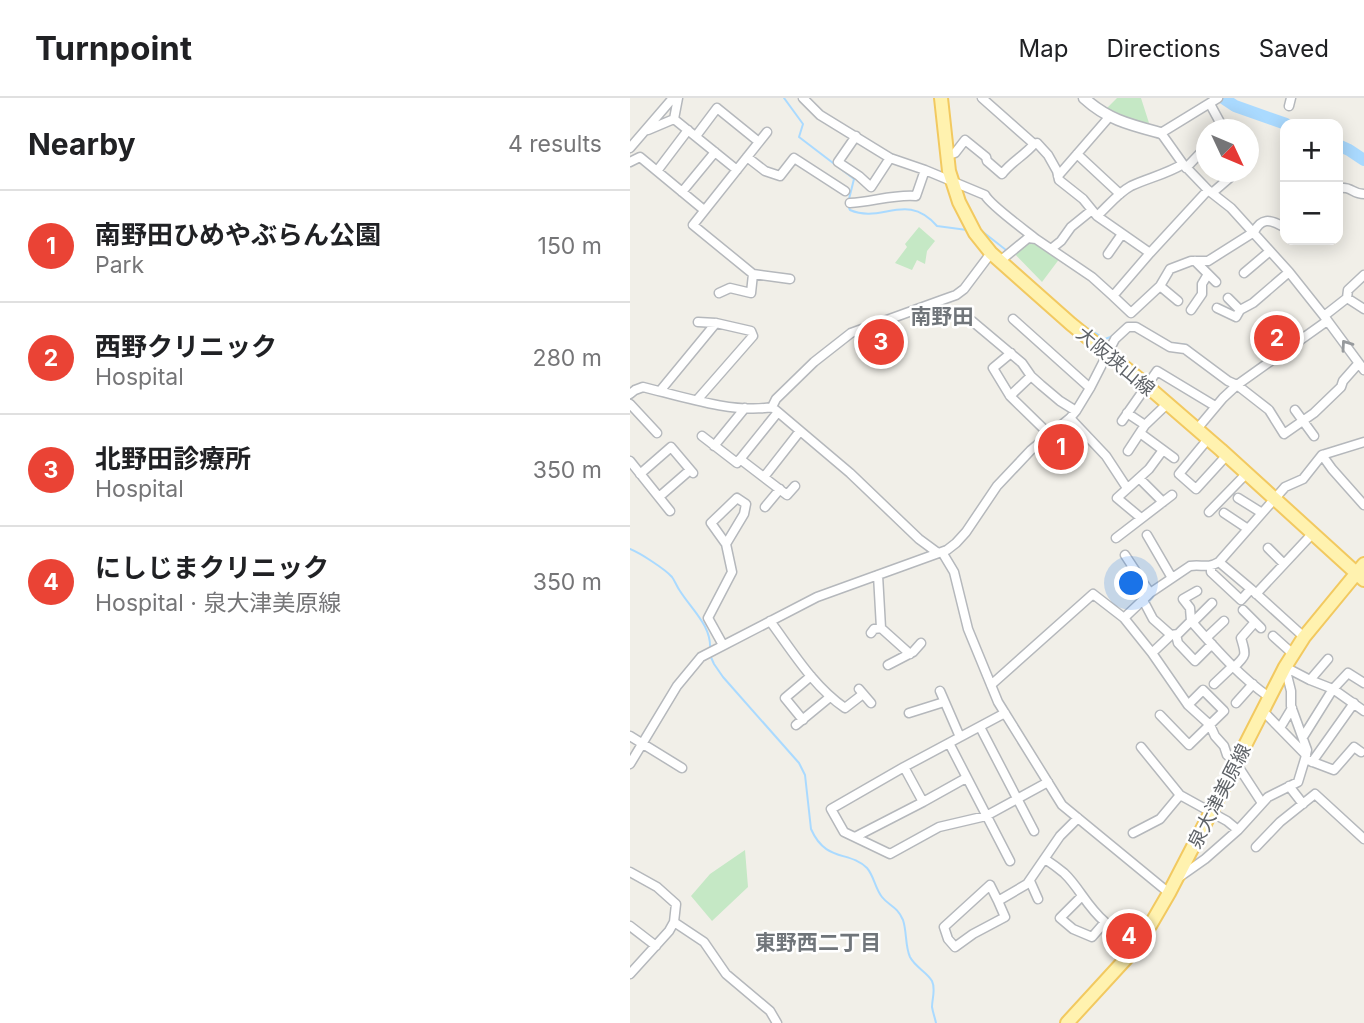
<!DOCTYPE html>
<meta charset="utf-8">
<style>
:root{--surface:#fff;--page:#f2f2f2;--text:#202124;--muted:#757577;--line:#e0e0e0;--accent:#ea4335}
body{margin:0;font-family:Inter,"Noto Sans JP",sans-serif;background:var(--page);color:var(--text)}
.controls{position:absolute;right:21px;top:21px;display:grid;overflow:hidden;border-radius:14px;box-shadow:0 4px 18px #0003}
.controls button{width:63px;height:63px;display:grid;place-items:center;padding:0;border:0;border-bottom:2px solid var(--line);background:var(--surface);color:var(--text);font:35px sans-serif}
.compass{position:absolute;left:566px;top:21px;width:63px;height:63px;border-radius:50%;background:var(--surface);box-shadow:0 4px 18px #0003;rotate:134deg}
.you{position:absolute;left:502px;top:486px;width:24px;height:24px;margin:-18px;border:5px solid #fff;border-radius:50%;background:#1a73e8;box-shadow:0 0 0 10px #1a73e833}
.badge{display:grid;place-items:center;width:46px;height:46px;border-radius:50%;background:var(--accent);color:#fff;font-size:23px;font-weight:700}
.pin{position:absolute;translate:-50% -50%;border:4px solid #fff;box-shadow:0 2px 7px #0006}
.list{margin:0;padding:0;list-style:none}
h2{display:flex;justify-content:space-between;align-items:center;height:91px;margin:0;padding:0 28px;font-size:30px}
h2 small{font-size:23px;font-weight:400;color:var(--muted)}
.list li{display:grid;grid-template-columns:46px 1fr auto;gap:21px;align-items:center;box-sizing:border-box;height:112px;padding:0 28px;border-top:2px solid var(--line)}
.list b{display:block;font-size:26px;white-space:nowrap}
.list p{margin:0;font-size:23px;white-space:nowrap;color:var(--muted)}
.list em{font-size:23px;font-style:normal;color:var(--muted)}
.map{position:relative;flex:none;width:734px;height:925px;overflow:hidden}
header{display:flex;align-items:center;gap:42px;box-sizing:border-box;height:98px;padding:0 35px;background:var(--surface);border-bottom:2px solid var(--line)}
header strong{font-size:33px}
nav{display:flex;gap:38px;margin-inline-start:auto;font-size:24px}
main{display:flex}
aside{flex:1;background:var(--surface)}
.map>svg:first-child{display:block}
.green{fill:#c5e8c5}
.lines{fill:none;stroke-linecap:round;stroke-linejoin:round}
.stream{stroke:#aadaff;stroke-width:2}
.river{stroke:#aadaff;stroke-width:12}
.minor-casing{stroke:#b5b8bc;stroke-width:11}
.tertiary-casing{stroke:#b5b8bc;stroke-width:13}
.primary-casing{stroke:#f2c960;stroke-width:16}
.minor{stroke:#fff;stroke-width:8}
.tertiary{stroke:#fff;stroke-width:10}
.primary{stroke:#fff2af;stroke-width:12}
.oneway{stroke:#979a9d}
.labels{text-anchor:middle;stroke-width:5;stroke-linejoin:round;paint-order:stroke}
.street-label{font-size:19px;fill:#5f6368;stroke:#fff}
.neighbourhood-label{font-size:21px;font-weight:bold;fill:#70757a;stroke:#fff}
</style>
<header>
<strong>Turnpoint</strong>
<nav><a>Map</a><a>Directions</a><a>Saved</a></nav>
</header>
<main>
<aside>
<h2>Nearby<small>4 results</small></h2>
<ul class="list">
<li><span class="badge">1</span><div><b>南野田ひめやぶらん公園</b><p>Park</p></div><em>150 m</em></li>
<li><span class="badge">2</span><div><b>西野クリニック</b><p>Hospital</p></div><em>280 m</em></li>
<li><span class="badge">3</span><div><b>北野田診療所</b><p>Hospital</p></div><em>350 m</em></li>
<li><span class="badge">4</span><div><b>にしじまクリニック</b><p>Hospital · 泉大津美原線</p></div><em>350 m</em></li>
</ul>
</aside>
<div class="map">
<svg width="734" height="925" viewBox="0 0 734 925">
<rect width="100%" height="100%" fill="#f1efe8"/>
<path class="green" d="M487,0H511L519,25C504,23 489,19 477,10Z
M289,129L305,143L297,153L295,166L287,162L282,172L265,165L277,149L275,146Z
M398,140L430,160L412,184L382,153Z
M115,752L118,789L82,823L61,798L80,776Z"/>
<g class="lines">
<path class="stream" d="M154,0L173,26L169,39L224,81L219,101
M219,110L220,112C252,126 276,93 307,128L337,132
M353,134L376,152
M454,228L475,241L483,238
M541,245L557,247L562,251
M0,451C10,455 35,471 42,479C45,483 47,489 50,493C62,512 82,528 80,552
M80,557L84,566L93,579L169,665L175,677L181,731C196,765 219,752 237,770C244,778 245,790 252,799C259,808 267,808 273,822C277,834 275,848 280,859C285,869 297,874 302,883C306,891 302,901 302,909C303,915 305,920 306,925"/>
<path class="river" d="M593,0L605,8L656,26
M708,47L719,52L734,62"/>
<defs>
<path id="minor" d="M48,0L44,21L107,72
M173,0L190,17L260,60L295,72L355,97C360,107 395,132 406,141
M352,0L404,46L407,45L418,57L427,73L429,82L453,101L462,112
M588,0L531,35L553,66L578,92L601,110L659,174L694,218
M580,6L592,28L590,32
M659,8L661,0
M18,32L44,21
M66,38L87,10L129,44
M226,38L208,64L229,78L241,89L260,60
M0,50L43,0
M447,56L490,96
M318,57L325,55L335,42L356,59L357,63L372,76C381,64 395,57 404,46
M117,59L135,73L150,78L164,60L215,93
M0,64L10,59L74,112
M556,70L576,49
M27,73L58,32
M428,78L480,18
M708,90C722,88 722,96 734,96
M52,94L85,54
M582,95L604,76L611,74
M220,105C242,104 264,96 286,98L295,72
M467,118L520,155
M421,151L431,143L441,129L462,112L467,118C478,108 488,95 501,88C518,80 537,76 553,66
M478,156L492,136
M370,163L398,140L406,141L462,179L483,198L520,155L578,92
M565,163L586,184
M614,175L640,153
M123,176L160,181
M734,177L718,192L717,200L694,218L734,272
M530,188L548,203
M89,195L100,190L121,195L123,176L63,127L137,34
M483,198L501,215L530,188L540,171L561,163H578L624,134C631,120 640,121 652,128L655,126
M598,200L610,212
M717,200L734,211
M587,210L606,219L610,212L623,205L659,174
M561,212L572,196V186L578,176
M383,221L460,290
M342,223L392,265L401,278L411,287L430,303L446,313
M381,255L363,270L380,298L420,337
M30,293L86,225
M0,296L5,292L13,289C50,298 104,316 142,309L220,375L289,441L308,455
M380,298L401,278
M67,302L123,238L121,233L86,225L68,224
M0,306L27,335
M142,309L146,301L184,264L221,235L312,202L326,197L334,191L361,155
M665,312L684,338
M497,315L515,327
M440,320L476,358L497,390
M492,323L527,273L585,308
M567,331L593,300L607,287L697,223
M510,335L544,360
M72,338L107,365L148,314
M578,341L549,376L566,391L597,357
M84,348L115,310
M498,353L515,327L537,306
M692,357L702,371L734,407
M110,361L157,397L165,388
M0,363L40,413
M10,376L41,349L63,375
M134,379L170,333
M509,380L533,404
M29,399L60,372
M608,400L632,415
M135,409L150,391
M579,414L617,375
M594,415L618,431
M511,420L487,400L519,371L533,352
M517,437L542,480
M486,440L542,397
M638,450L654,466
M312,454L324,474L338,531L368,604L432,707L539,795
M495,457L520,495
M589,464L621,491
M581,468V474L611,502L621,491L674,539
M248,477L251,530
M626,496L683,435
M513,502L494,520L522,555L558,607L580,627L585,638L594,648L597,657L606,665L632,705
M613,512L631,530
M140,523C163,554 183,588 215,610L233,596
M561,523L560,510L553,501L567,493
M562,525L582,505
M241,535L244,531L251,530L280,556
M546,537L548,545L565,563L582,546
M643,538L663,556
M576,540L594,523
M93,547L78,520L102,474L96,446L81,425L107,400L116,406L114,416L96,446
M522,555L541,537
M258,567L283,554L291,545
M604,569C617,557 616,557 611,540L625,524
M655,569L661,593V608L677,652L675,661
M655,569L680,582L703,591L734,613
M680,582L698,561
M584,586L603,568
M361,587L463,496L494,520
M229,591L241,605
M310,593L330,639
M639,599C609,578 585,550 561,523L548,536L541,537L523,521L513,502L520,495L560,468C572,466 577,471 589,464L655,389L673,381L692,357L734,344
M606,605L623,586
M632,612L676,657
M279,615L314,604
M530,617L559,647L594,613L573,592L558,607
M173,622L155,600L181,578
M166,627L200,599
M350,629L404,733
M650,630L662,610
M0,638L52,670
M673,639L703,591L718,575L734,585
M319,645L380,763
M511,649L550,697L597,723L608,732
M682,664L724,605
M0,666L47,588L71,559L187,499L317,452L326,445L336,434L367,388L401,352L440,320L446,313L460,290L485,241L498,229H506L540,249L555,251L598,283L607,287L639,312L654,336L684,315L711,289L713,283L728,266
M274,669L201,711L214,734L260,756L309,729L356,718L418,684
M336,680L293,704L274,669L375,615
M659,688L673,706
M503,735L530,721L550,697
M225,739L293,704
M626,749L650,724L685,696L734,741
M415,761C421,765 428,770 434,775C449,789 457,809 475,824L462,839L443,831L430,820L452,798
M0,774L27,789L46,806L44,824L39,833L0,876
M548,780L575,761L608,732L638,699L668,684L675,661L704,672L724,649L731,654
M400,783L408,801
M368,803L375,819L343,836L325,849L318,841L314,829L360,787L368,803L397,786L430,738L448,720
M44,824L74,844L96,876L140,913L147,925
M0,828L26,848"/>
<path id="tertiary" d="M454,0C478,22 501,27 531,35"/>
<path id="primary" d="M311,0L319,73L329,104L345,135L361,155L441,226L509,281L591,352L734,482
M437,925L503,853L521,826L539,795L581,714L655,569L674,539L734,466"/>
</defs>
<use href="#minor" class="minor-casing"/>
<use href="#tertiary" class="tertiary-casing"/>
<use href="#primary" class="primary-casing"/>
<use href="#minor" class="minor"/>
<use href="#tertiary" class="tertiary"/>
<use href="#primary" class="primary"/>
</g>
<defs><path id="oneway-chevron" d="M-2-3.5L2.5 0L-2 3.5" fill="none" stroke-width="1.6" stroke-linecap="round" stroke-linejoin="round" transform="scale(1.75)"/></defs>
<use class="oneway" href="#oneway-chevron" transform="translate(716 247) rotate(-125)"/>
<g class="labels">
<g class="street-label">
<text transform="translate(486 263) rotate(40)" y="7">大阪狭山線</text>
<text transform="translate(589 698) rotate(-63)" y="7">泉大津美原線</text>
</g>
<g class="neighbourhood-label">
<text x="312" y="226">南野田</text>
<text x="188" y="852">東野西二丁目</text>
</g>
</g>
</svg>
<div class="controls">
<button>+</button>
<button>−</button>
</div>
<svg class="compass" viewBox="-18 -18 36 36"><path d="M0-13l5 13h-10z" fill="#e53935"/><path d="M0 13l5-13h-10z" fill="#757577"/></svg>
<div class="you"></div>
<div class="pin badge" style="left:431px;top:349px">1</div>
<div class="pin badge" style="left:647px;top:240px">2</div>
<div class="pin badge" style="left:251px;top:244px">3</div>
<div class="pin badge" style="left:499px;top:838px">4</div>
</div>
</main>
